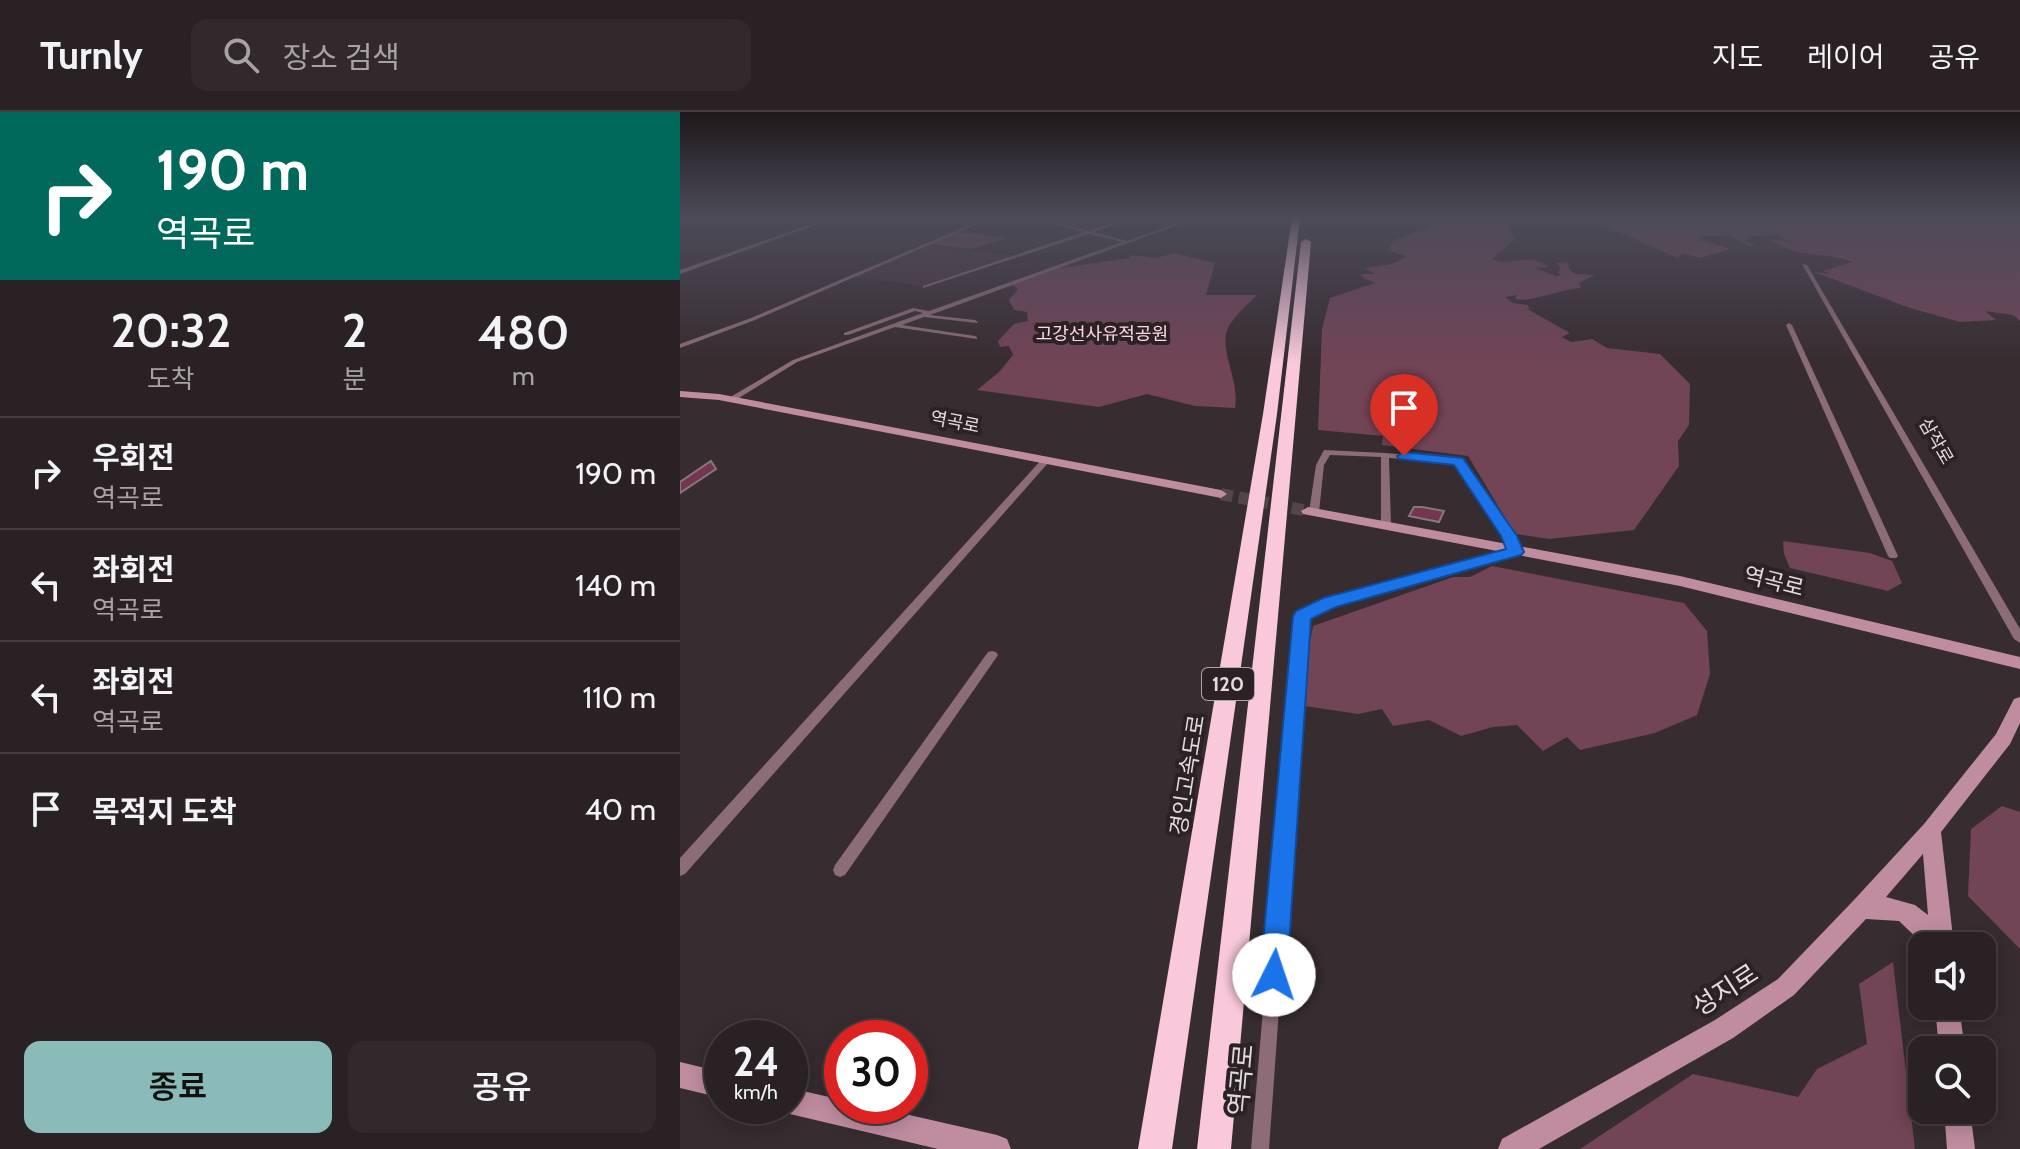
<!DOCTYPE html>
<html lang="ko">
<head>
<meta charset="utf-8">
<style>
	body { margin:0; font-family:Cabin,"Noto Sans KR",sans-serif; background:#31292c; color:#f1f3f6; height:100vh; display:flex; flex-direction:column; font-size:30px; white-space:nowrap }
	* { box-sizing:border-box; margin:0 }
	p { font-size:26px; color:#a5a3a6 }
	.icon { flex:none; width:44px; height:44px; fill:none; stroke:currentColor; stroke-width:2; stroke-linecap:round; stroke-linejoin:round }
	.map { position:relative; flex:1; overflow:hidden }
	.sheet { display:flex; flex-direction:column; background:#292124; width:680px }
	.sheet>* { flex:none }
	.banner { background:#00695c; color:#fff; overflow:hidden }
	.buttons { position:absolute; left:1228px; top:820px; display:grid; gap:16px }
	.buttons a { display:grid; place-items:center; width:88px; height:88px; border-radius:16px; background:#292124; box-shadow:0 4px 20px #0003,0 0 0 2px #453e41; font-size:40px }
	.speed { position:absolute; left:24px; top:908px; display:flex; gap:16px; font-size:40px; font-weight:700; text-align:center }
	.speed>* { display:grid; place-content:center; width:104px; height:104px; border-radius:50%; background:#292124; box-shadow:0 4px 20px #0003,0 0 0 2px #453e41; line-height:1 }
	.speed small { font-size:20px; font-weight:400 }
	.speed .limit { border:12px solid #d22; background:#fff; color:#111 }
	.pin { position:absolute; display:grid; place-items:center; width:68px; height:68px; color:#fff; margin:-82px -34px; border-radius:50% 50% 50% 0; rotate:-45deg; box-shadow:0 0 8px #0007 }
	.pin .icon { rotate:45deg }
	.me { position:absolute; width:88px; margin:-44px; rotate:4deg; stroke-linejoin:round; filter:drop-shadow(0 0 6px #0008) }
	.turn { display:flex; align-items:center; gap:28px; height:168px; padding:0 24px; font-size:36px }
	.turn .icon { width:104px; height:104px; stroke-width:2.5 }
	.turn b { display:block; font-size:56px; line-height:68px }
	.eta { display:flex; justify-content:space-evenly; align-items:center; height:136px; text-align:center }
	.eta b { font-size:48px; font-weight:600; line-height:56px }
	.cta { display:flex; gap:16px; margin-top:auto; padding:16px 24px }
	.cta a { flex:1; height:92px; border-radius:16px; background:#8bbbb9; color:#111; font-size:32px; font-weight:600; line-height:92px; text-align:center }
	.cta a+a { background:#31292c; color:#f1f3f6 }
	ul { padding:0; list-style:none }
	li { display:flex; align-items:center; gap:24px; height:112px; padding:0 24px; border-top:2px solid #453e41 }
	li div { flex:1 }
	li b { display:block; font-size:30px }
	li em { font-style:normal }
	header { display:flex; align-items:center; gap:48px; box-sizing:border-box; height:112px; padding:0 40px; background:#292124; border-bottom:2px solid #453e41 }
	header strong { font-size:38px }
	nav { display:flex; gap:44px; margin-inline-start:auto; font-size:28px }
	.search { width:560px; height:72px; background:#31292c; display:flex; align-items:center; gap:20px; box-sizing:border-box; padding:0 28px; border-radius:16px; color:#a5a3a6; font-size:30px }
	main { display:flex; flex:1; min-height:0 }
	.map>svg:first-child { display:block }
</style>
</head>
<body>
<header>
<strong>Turnly</strong>
<div class="search"><svg class="icon" aria-label="search" viewBox="0 0 24 24"><circle cx="10" cy="10" r="6"/><path d="M15 15l6 6"/></svg>장소 검색</div>
<nav><a>지도</a><a>레이어</a><a>공유</a></nav>
</header>
<main>
<section class="sheet">
<div class="banner">
<div class="turn"><svg class="icon" aria-label="right" viewBox="0 0 24 24"><path d="M7 20v-9h11M14 6l5 5-5 5"/></svg><div><b>190 m</b>역곡로</div></div>
</div>
<div class="eta">
<div><b>20:32</b><p>도착</p></div>
<div><b>2</b><p>분</p></div>
<div><b>480</b><p>m</p></div>
</div>
<ul>
<li><svg class="icon" aria-label="right" viewBox="0 0 24 24"><path d="M7 20v-9h11M14 6l5 5-5 5"/></svg><div><b>우회전</b><p>역곡로</p></div><em>190 m</em></li>
<li><svg class="icon" aria-label="left" viewBox="0 0 24 24"><path d="M17 20v-9H6M10 6l-5 5 5 5"/></svg><div><b>좌회전</b><p>역곡로</p></div><em>140 m</em></li>
<li><svg class="icon" aria-label="left" viewBox="0 0 24 24"><path d="M17 20v-9H6M10 6l-5 5 5 5"/></svg><div><b>좌회전</b><p>역곡로</p></div><em>110 m</em></li>
<li><svg class="icon" aria-label="arrive" viewBox="0 0 24 24"><path d="M6 21V4h12l-3 4 3 4H6"/></svg><div><b>목적지 도착</b></div><em>40 m</em></li>
</ul>
<div class="cta"><a>종료</a><a>공유</a></div>
</section>
<div class="map">
<svg width="1340" height="1037" viewBox="0 0 1340 1037">
	<rect width="100%" height="100%" fill="#372c30"/>
	<!-- built -->
	<polygon fill="#45343a" points="247,133 336,144 245,174 173,165"/>
	<!-- green -->
	<g fill="#714456">
		<path d="M 757,106 L 848,106 L 829,116 L 835,127 L 812,147 C 830,156 847,139 869,155 L 855,156 L 876,164 L 881,163 L 877,160 L 881,157 L 877,151 L 888,150 L 889,157 L 895,162 L 915,163 L 899,171 L 901,176 C 880,177 851,191 835,187 L 837,183 L 825,185 L 833,191 L 848,193 L 849,198 L 890,221 L 882,225 L 891,230 L 912,227 L 927,236 L 980,242 L 1010,272 L 1009,313 L 998,329 L 999,354 L 954,418 L 869,427 L 835,422 L 788,344 L 702,333 L 703,324 L 638,318 L 642,217 L 650,186 L 695,171 L 683,166 L 681,162 L 695,162 L 684,156 L 712,152 L 727,145 L 708,138 L 714,128 L 744,118 Z"/>
		<path d="M 879,106 L 1340,106 L 1340,209 L 1333,203 L 1305,199 L 1316,208 L 1280,210 L 1230,196 L 1134,160 L 1151,162 L 1143,159 L 1172,150 C 1155,142 1133,144 1114,139 C 1102,136 1095,129 1085,126 L 1113,131 L 1098,123 L 1070,124 L 1066,129 L 1076,133 L 1070,134 L 1049,123 L 1022,124 L 1019,128 L 1051,137 L 1020,146 L 1002,141 L 998,146 L 918,111 Z"/>
		<polygon points="277,120 328,126 290,137 249,132"/>
		<path d="M 495,141 L 535,151 L 526,183 L 577,183 C 568,192 554,204 548,216 C 538,237 560,268 555,296 L 515,294 L 467,282 L 419,295 L 297,278 L 319,260 L 333,243 L 329,234 L 320,235 L 318,229 L 334,212 L 348,209 L 347,200 L 334,198 L 329,188 L 338,177 L 332,173 L 380,156 L 449,146 L 451,143 L 476,146 Z"/>
		<polygon points="1103,429 1190,441 1212,449 1222,471 1208,479 1110,456 1104,442"/>
		<polygon points="812,454 1004,491 1027,519 1030,562 1017,603 975,621 900,638 887,625 863,639 837,613 813,615 781,624 749,608 713,614 702,597 678,602 618,593 633,514 773,465 790,465"/>
		<polygon points="1322,694 1340,700 1340,837 1288,784 1291,717"/>
		<polygon points="1213,850 1235,1037 900,1037 1013,962 1118,985 1137,957 1187,932 1179,872"/>
	</g>
	<!-- building -->
	<g fill="#753450" stroke="#85787d" stroke-width="2">
		<polygon points="31,349 36,357 0,381 0,370"/>
		<polygon points="734,395 742,395 764,399 759,410 729,404"/>
	</g>
	<g fill="none" stroke-linecap="round" stroke-linejoin="round">
		<!-- secondary-tunnel -->
		<polyline stroke="#51464a" stroke-width="12" stroke-dasharray="12 6" stroke-linecap="butt" points="541,382 628,399"/>
		<!-- street -->
		<g fill="#8c6c77" fill-rule="evenodd">
			<polygon points="149,106 155,106 0,162 0,158"/>
			<polygon points="306,106 311,106 75,208 0,236 0,232 71,206"/>
			<polygon points="324,106 372,110 409,119 448,106 454,106 414,120 447,129 511,106 517,106 250,203 295,208 298,210 297,211 244,205 222,213 295,224 297,225 297,227 215,215 117,250 54,289 47,287 113,248 243,201 235,199 168,223 164,223 164,221 233,196 249,199 442,130 409,122 243,176 243,174 404,120 372,112"/>
			<polygon points="1122,152 1127,153 1340,517 1340,531 1334,527"/>
			<polygon points="1109,211 1112,213 1218,444 1216,446 1210,446 1208,444 1106,213"/>
			<polygon points="644,338 705,341 781,347 834,424 841,440 839,442 653,494 627,506 589,1037 571,1037 617,504 618,501 645,489 830,438 824,424 775,351 709,346 711,414 706,417 701,414 701,345 650,343 644,353 639,400 637,402 631,402 629,400 636,353"/>
			<polygon points="366,345 369,346 369,350 5,762 0,764 0,746 363,346"/>
			<polygon points="312,539 316,540 318,543 316,546 165,763 160,765 155,763 153,758 155,753 308,540"/>
		</g>
		<!-- secondary -->
		<g fill="#c08da0" fill-rule="evenodd">
			<polygon points="0,279 39,282 541,378 547,382 541,386 39,288 0,285"/>
			<polygon points="628,395 1000,464 1340,545 1340,557 1000,474 623,402 621,399"/>
			<path d="M 1340,585 L 1340,611 L 1330,632 L 1261,720 L 1274,834 L 1245,834 L 1219,809 L 1186,807 L 1114,883 L 1053,926 L 859,1037 L 818,1037 L 822,1027 L 1035,908 L 1098,867 L 1173,789 L 1244,712 L 1316,622 L 1334,587 ZM 1243,742 L 1248,803 L 1235,793 L 1206,785 Z"/>
			<polygon points="1255,894 1279,894 1285,938 1259,938"/>
			<polygon points="0,950 42,960 42,986 0,976"/>
			<polygon points="110,976 162,988 162,994 190,994 317,1023 327,1027 331,1037 258,1037 110,1002 101,998 99,994 110,994"/>
			<polygon points="1264,998 1290,998 1295,1037 1267,1037"/>
		</g>
		<!-- highway -->
		<g fill="#f9c9db" fill-rule="evenodd">
			<polygon points="612,106 620,106 597,302 492,1037 458,1037 583,302"/>
			<polygon points="626,127 631,130 551,1037 517,1037 621,130"/>
		</g>
	</g>
	<!-- sky -->
	<linearGradient id="sky" x2="0" y2="1"><stop stop-color="#1e181a"/><stop offset="0.42" stop-color="#4d4b59"/><stop offset="1" stop-color="#4d4b59" stop-opacity="0"/></linearGradient>
	<rect width="1340" height="251" fill="url(#sky)"/>
	<!-- route -->
	<polygon fill="#1a73e8" stroke="#114b97" stroke-width="2" points="724,340 783,346 837,424 844,440 841,443 656,495 631,507 607,863 603,873 594,876 584,873 580,863 613,504 616,499 643,486 826,437 821,424 774,353 719,347 717,344"/>
	<g text-anchor="middle" stroke-width="8" stroke-linejoin="round" paint-order="stroke">
		<!-- far-park labels -->
		<g font-size="18" fill="#ffd5e4" stroke="#2c2226">
			<text x="422" y="228">고강선사유적공원</text>
		</g>
		<!-- far-street labels -->
		<g font-size="18" fill="#e3dcde" stroke="#2c2226">
			<text transform="translate(275 310) rotate(11)" y="6">역곡로</text>
			<text transform="translate(1256 329) rotate(60)" y="6">삼작로</text>
		</g>
		<!-- shield labels -->
		<rect fill="#2c2226" stroke="#aca4a7" stroke-width="2" x="522" y="556" width="52" height="32" rx="6"/>
		<g font-size="20" font-weight="bold" fill="#e3dcde">
			<text x="548" y="579">120</text>
		</g>
		<!-- street labels -->
		<g font-size="22" fill="#e3dcde" stroke="#2c2226">
			<text transform="translate(1094 469) rotate(14)" y="8">역곡로</text>
			<text transform="translate(507 663) rotate(-81)" y="8">경인고속도로</text>
		</g>
		<!-- near-street labels -->
		<g font-size="26" fill="#e3dcde" stroke="#2c2226">
			<text transform="translate(1045 878) rotate(-33)" y="9">성지로</text>
			<text transform="translate(561 968) rotate(-85)" y="9">역곡로</text>
		</g>
	</g>
</svg>
<div class="buttons">
<a><svg class="icon" aria-label="sound" viewBox="0 0 24 24"><path d="M4 9h4l5-4v14l-5-4H4zM17 9q2 3 0 6"/></svg></a>
<a><svg class="icon" aria-label="search" viewBox="0 0 24 24"><circle cx="10" cy="10" r="6"/><path d="M15 15l6 6"/></svg></a>
</div>
<div class="speed"><div>24<small>km/h</small></div><div class="limit">30</div></div>
<div class="pin" style="left:724px;top:344px;background:#d93025"><svg class="icon" aria-label="arrive" viewBox="0 0 24 24"><path d="M6 21V4h12l-3 4 3 4H6"/></svg></div>
<svg class="me" style="left:594px;top:863px" viewBox="-20 -20 40 40"><circle r="19" fill="#fff"/><path d="M0-13L10 11 0 6-10 11z" fill="#1a73e8"/></svg>
</div>
</main>
</body>
</html>
